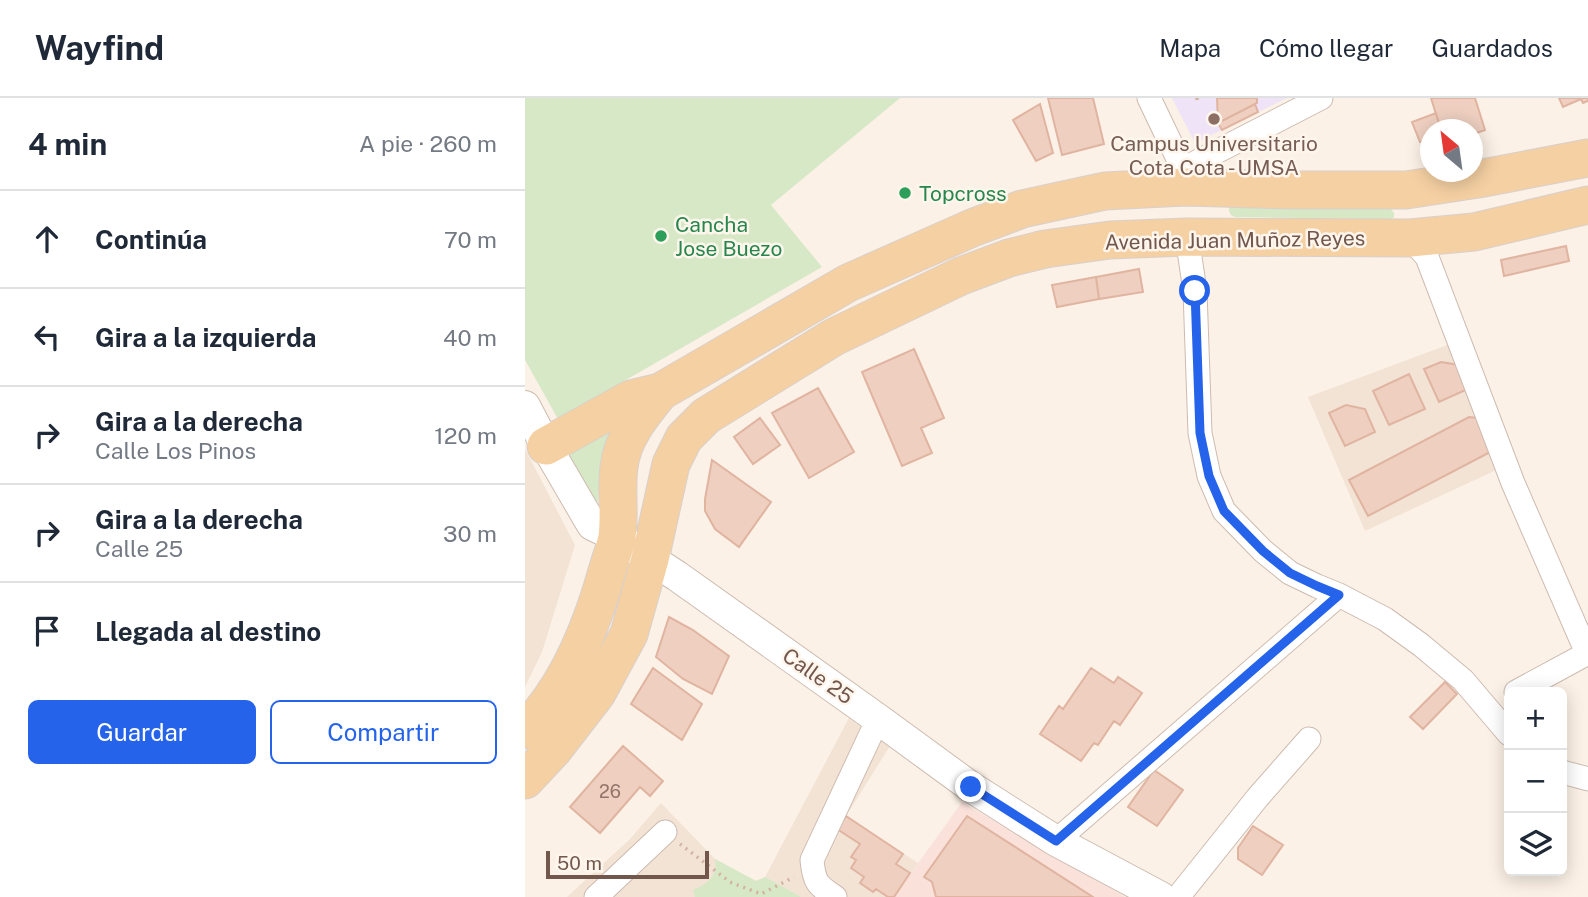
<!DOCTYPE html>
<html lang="es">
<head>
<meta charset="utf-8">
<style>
  body { margin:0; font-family:"Public Sans",sans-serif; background:#f6f6f7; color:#1f2937 }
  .controls { position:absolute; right:21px; bottom:21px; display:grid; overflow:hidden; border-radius:10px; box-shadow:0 4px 18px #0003 }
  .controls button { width:63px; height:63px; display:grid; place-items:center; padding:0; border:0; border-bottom:2px solid #e0e1e3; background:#fff; color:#1f2937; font:35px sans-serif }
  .compass { position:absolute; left:895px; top:21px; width:63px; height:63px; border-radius:50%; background:#fff; box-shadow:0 4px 18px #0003; rotate:331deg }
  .scale { position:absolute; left:21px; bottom:18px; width:163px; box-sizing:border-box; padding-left:7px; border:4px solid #72574d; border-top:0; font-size:19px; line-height:24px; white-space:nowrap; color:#72574d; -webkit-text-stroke:5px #fef6ec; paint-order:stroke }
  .stop { position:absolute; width:21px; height:21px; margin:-16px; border:5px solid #2563eb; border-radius:50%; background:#fff }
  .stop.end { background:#2563eb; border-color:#fff; box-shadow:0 2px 7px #0008 }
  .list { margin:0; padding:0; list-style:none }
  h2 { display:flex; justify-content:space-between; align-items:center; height:91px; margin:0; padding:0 28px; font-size:30px }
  h2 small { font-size:23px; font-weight:400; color:#747a83 }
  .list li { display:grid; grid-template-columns:46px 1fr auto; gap:21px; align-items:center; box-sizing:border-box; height:98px; padding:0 28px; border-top:2px solid #e0e1e3 }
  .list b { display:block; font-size:26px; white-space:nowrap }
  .list p { margin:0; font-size:23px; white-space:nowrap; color:#747a83 }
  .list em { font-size:23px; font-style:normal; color:#747a83 }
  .actions { display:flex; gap:14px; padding:21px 28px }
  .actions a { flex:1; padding:16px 0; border:2px solid #2563eb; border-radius:10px; text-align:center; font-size:24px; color:#2563eb }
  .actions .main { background:#2563eb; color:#fff }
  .icon { flex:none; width:38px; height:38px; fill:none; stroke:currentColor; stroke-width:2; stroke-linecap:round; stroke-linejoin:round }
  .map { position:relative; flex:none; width:1063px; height:799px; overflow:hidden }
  header { display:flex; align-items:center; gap:42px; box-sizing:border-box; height:98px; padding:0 35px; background:#fff; border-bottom:2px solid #e0e1e3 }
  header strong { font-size:33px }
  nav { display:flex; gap:38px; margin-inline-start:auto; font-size:24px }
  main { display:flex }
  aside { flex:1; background:#fff }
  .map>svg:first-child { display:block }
  .residential { fill:#f2e3d5 }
  .commercial { fill:#fae2db }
  .education { fill:#eee3f7 }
  .green { fill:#d6e8c5 }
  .building { fill:#eecfc0; stroke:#e0b4a1; stroke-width:2 }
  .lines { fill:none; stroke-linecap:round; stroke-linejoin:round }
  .minor-casing { stroke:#cebbb0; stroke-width:25 }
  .tertiary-casing { stroke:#cebbb0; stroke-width:32 }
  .primary-casing { stroke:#d8d0cd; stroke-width:39 }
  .path { stroke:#d3b2a3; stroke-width:3.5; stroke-dasharray:2 5; stroke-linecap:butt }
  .minor { stroke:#fff; stroke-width:23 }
  .tertiary { stroke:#fff; stroke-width:30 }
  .primary { stroke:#f5d0a3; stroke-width:37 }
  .route { stroke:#2563eb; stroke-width:9 }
  .education-dot { fill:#8d6e63; stroke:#fef6ec; stroke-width:2.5 }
  .leisure-dot { fill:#2e9e5b; stroke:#fef6ec; stroke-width:2.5 }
  .labels { text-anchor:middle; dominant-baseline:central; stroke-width:5; stroke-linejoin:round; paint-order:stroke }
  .number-label { font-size:18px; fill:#91756a }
  .education-label { font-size:21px; fill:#785e54; stroke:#fef6ec }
  .leisure-label { font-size:21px; fill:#27864d; stroke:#fef6ec; text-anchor:start }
  .street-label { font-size:21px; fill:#72574d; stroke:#fef6ec }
</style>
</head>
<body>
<header>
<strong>Wayfind</strong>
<nav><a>Mapa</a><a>Cómo llegar</a><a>Guardados</a></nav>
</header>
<main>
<aside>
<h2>4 min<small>A pie · 260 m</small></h2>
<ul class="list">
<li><svg class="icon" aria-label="ahead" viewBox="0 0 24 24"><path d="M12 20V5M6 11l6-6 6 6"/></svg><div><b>Continúa</b></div><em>70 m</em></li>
<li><svg class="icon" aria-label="left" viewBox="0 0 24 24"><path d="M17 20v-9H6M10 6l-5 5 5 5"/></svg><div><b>Gira a la izquierda</b></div><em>40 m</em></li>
<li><svg class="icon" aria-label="right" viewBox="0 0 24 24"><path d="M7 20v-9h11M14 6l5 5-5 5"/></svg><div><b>Gira a la derecha</b><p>Calle Los Pinos</p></div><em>120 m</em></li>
<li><svg class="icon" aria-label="right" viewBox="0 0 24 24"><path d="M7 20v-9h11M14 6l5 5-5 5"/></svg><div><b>Gira a la derecha</b><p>Calle 25</p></div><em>30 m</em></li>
<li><svg class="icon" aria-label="arrive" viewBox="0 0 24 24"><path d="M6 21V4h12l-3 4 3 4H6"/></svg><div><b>Llegada al destino</b></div></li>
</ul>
<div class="actions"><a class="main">Guardar</a><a>Compartir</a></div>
</aside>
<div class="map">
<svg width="1063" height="799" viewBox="0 0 1063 799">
  <rect width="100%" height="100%" fill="#fbf1e6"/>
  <path class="residential" d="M933,243L980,368L840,433L783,299Z
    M0,351L50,447L17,554L0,589Z
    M324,620L345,636L365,648L321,718L393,765L369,799H42L105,741L136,705L190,761L231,783L240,779Z"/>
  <path class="commercial" d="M437,704L600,799H369Z"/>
  <path class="education" d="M647,0H762L672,44L669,43Z"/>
  <path class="green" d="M0,0H375L246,107L297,169L33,321L0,262Z
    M709,107L865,110L869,115V119L866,121L710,119L706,117L704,113V110Z
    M87,327C76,356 75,373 73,403L70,407L39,350Z
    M190,761L231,783L240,779L276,799H170L168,792C182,786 193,778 190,761Z"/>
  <path class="building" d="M523,0H568L579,46L537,57Z
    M692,0H732V5L693,25Z
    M906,0H950L960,32L948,36V32H916Z
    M1034,0H1063V3L1058,5L1056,1L1038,9Z
    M515,6L528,55L511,63L488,22Z
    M730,6L733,14L697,32L693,25Z
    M911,15L916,32H906V44H895L887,24Z
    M1041,148L1044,163L979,178L976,162Z
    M614,171L618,194L574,201L571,179Z
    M571,179L574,201L532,209L527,187Z
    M389,251L419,320L396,330L407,355L377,368L337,274Z
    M916,264L934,267L945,290L914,304L899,271Z
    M884,276L900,311L864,327L848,293Z
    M293,290L329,354L284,380L247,315Z
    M821,307L840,311L850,334L820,348L804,315Z
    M944,319L952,320L969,352L843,418L824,382Z
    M235,320L255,347L228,366L209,339Z
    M187,362L246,404L214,449L190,431L180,413V401Z
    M144,519L168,532L204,558L187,596L158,581L131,559Z
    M128,570L177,606L157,642L106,606Z
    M566,570L589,585L593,579L617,595L595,627L589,623L573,647L569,645L556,663L515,636L534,608L538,611Z
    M920,584L932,596L898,631L885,619Z
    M98,648L138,683L125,698L115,689L75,735L45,709Z
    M629,672L658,692L632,728L603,709Z
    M321,718L378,756L371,766L385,775L369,799H363L351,791L348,794L335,785L339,779L326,770L331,762L326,759L335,746L312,731Z
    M442,718L568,799H411L407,784L399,779Z
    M728,728L758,747L737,777L713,761V750Z"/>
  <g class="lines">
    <defs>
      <path id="minor" d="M624,0L658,71L660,83
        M658,71L796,0
        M662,139L670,193L675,335L684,378L699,413L738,453L765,475L792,488L814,497L860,521L896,547L938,582L984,636
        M885,140L902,159L988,385L1062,555
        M991,594L1063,555
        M1037,674L1063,681
        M531,743L814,497
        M71,799L140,734
        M310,799C292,787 289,784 287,762L353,621
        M653,799L733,699L784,641"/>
      <path id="tertiary" d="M0,308L21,348L67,427L92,439L152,478L353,621L446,689L531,743L636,799"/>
      <path id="primary" d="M21,348L106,301L135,294
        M0,632C43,590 67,528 83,470C86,460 90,450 92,439C95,416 91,392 94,369C97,340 117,316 135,294L323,185L447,130L497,111L580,93L660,89L767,92H881L953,81L1063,60
        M0,682L28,652L72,595L104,536L125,461L146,366L159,340L181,318L309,239L436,178L484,160L520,151L585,142L662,139L885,140L949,134L1063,107"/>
    </defs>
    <use href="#minor" class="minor-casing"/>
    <use href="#tertiary" class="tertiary-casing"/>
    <use href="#primary" class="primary-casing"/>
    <path class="path" d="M672,0V2
      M155,746L205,784L236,796L269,779"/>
    <use href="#minor" class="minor"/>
    <use href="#tertiary" class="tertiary"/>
    <use href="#primary" class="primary"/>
  </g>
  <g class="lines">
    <path class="route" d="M446,689L531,743L814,497L792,488L765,475L738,453L699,413L684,378L675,335L670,193"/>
  </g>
  <circle class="education-dot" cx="689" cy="21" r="7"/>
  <g class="leisure-dot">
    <circle cx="380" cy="95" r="7"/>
    <circle cx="136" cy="138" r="7"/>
  </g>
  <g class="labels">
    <g class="number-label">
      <text x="85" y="693">26</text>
    </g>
    <g class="education-label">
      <text x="689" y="45">Campus Universitario<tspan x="689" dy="24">Cota Cota - UMSA</tspan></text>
    </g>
    <g class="leisure-label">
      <text x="394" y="95">Topcross</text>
      <text x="150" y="126">Cancha<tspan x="150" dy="24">Jose Buezo</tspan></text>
    </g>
    <g class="street-label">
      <text transform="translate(710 142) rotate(-1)">Avenida Juan Muñoz Reyes</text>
      <text transform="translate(293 578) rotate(35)">Calle 25</text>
    </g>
  </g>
</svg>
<div class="controls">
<button>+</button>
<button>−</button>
<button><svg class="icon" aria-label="layers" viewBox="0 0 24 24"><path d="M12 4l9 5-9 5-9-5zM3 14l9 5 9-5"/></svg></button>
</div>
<svg class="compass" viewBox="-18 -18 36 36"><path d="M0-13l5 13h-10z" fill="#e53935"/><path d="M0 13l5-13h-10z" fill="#747a83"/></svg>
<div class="scale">50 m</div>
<div class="stop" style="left:670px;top:193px"></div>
<div class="stop end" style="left:446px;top:689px"></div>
</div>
</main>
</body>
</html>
